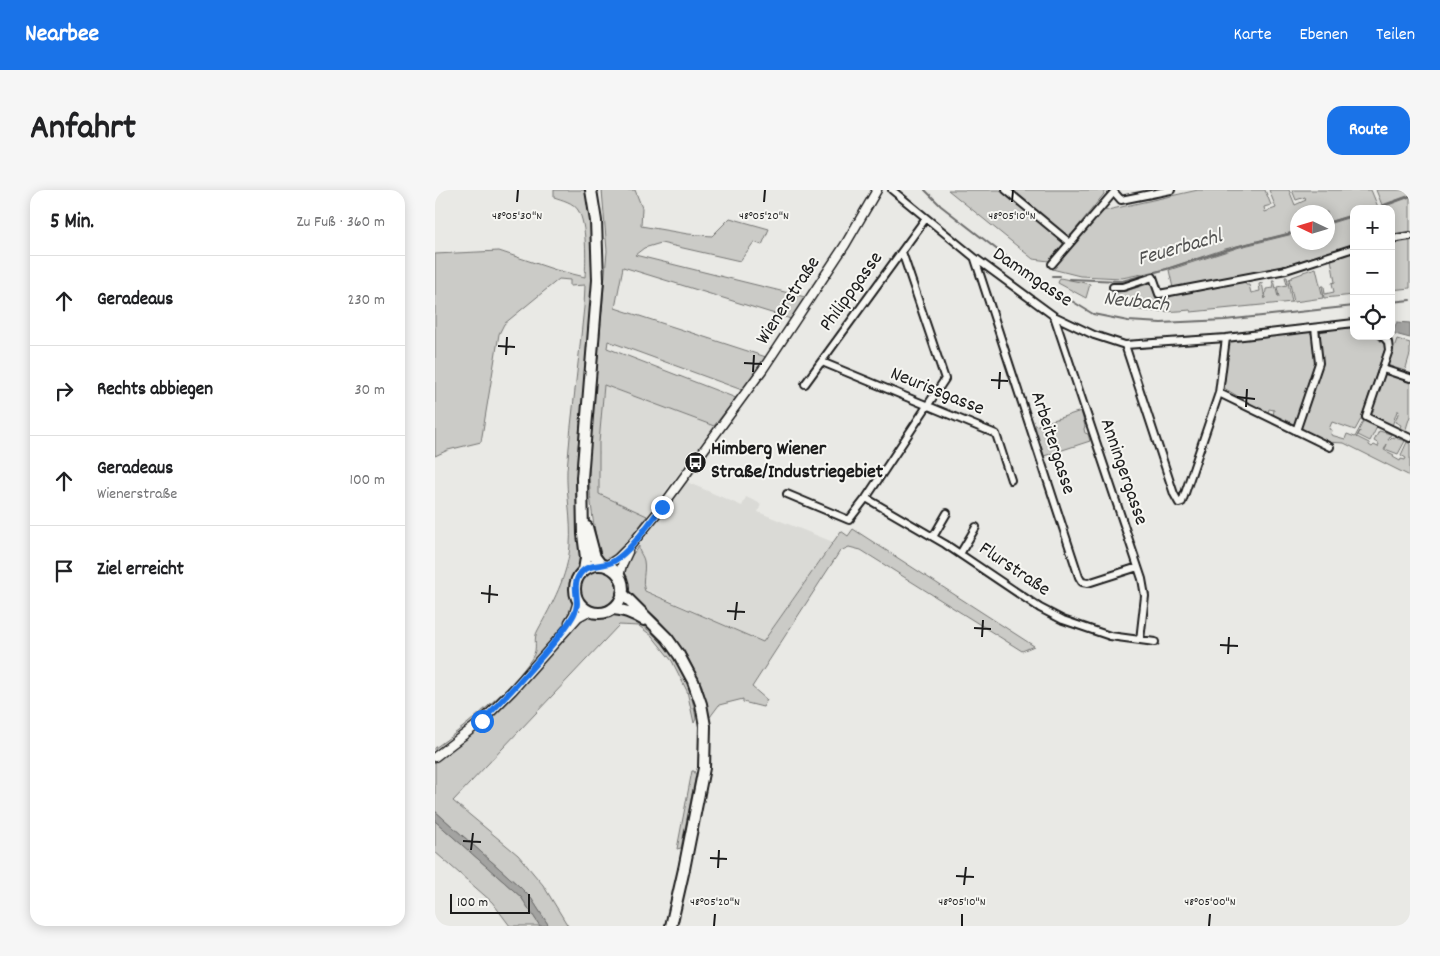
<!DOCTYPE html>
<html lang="de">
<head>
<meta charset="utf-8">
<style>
  body { margin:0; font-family:Dekko,sans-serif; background:#f6f6f6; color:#202124 }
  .controls { position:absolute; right:15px; top:15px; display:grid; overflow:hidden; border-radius:10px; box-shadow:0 2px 12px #0003 }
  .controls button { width:45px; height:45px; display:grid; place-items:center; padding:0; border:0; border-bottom:1px solid #e0e0e0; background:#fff; color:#202124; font:25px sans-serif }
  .compass { position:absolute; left:855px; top:15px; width:45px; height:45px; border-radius:50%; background:#fff; box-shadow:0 2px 12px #0003; rotate:274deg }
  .scale { position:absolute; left:15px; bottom:12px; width:80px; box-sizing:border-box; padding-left:5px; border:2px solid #1c1c1c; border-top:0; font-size:14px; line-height:18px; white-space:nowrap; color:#1c1c1c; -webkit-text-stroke:4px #f6f6f2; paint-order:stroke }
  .stop { position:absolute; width:15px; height:15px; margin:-11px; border:4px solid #1a73e8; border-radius:50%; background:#fff }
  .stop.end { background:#1a73e8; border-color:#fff; box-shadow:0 1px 5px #0008 }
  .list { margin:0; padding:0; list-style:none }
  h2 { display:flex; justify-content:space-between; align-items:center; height:65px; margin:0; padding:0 20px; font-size:21px }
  h2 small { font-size:16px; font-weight:400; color:#757577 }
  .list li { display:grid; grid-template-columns:32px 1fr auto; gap:15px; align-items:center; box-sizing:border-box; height:90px; padding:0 20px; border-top:1px solid #e0e0e0 }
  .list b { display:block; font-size:19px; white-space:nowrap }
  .list p { margin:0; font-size:16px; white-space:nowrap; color:#757577 }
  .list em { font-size:16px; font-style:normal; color:#757577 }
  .icon { flex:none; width:28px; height:28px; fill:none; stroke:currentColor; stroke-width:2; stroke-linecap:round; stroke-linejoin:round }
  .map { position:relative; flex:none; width:975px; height:736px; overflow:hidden; border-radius:15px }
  header { display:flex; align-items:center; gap:30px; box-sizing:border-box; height:70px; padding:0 25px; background:#1a73e8; color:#fff }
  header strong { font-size:24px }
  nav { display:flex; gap:28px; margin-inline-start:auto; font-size:18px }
  .intro { display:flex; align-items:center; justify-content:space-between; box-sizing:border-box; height:120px; padding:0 30px }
  h1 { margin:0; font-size:35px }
  .button { padding:12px 22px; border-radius:15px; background:#1a73e8; color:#fff; font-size:18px; font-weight:700 }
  main { display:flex; gap:30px; padding:0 30px }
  aside { flex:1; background:#fff; border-radius:15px; box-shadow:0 2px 12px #0003 }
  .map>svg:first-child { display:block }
  .built { fill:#dadad6 }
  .green { fill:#cbcbc7; stroke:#747472 }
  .water { fill:#a3a3a1; stroke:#6d6d6c }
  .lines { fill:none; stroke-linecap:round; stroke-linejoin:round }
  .stream { stroke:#6d6d6c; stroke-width:2 }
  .minor-casing { stroke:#1c1c1c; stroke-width:10 }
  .tertiary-casing { stroke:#1c1c1c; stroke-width:11 }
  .primary-casing { stroke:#1c1c1c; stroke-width:14 }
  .minor { stroke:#f6f6f2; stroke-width:6 }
  .tertiary { stroke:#f6f6f2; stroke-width:8 }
  .primary { stroke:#f6f6f2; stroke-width:10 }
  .route { stroke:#1a73e8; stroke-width:6 }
  .ticks { fill:none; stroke:#1c1c1c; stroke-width:2 }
  .labels { text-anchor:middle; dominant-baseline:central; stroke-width:4; stroke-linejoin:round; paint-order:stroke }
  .street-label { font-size:20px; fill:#1c1c1c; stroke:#f6f6f2 }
  .poi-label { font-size:20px; font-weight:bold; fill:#1c1c1c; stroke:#f6f6f2; text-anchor:start }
  .water-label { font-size:21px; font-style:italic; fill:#525251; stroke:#f6f6f2 }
  .ticks-label { font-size:12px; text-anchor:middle; fill:#1c1c1c; stroke:#f6f6f2; stroke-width:4; stroke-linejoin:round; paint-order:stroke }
</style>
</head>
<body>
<header>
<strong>Nearbee</strong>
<nav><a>Karte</a><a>Ebenen</a><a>Teilen</a></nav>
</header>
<div class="intro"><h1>Anfahrt</h1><a class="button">Route</a></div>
<main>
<aside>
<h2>5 Min.<small>Zu Fuß · 360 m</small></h2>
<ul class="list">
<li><svg class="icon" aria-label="ahead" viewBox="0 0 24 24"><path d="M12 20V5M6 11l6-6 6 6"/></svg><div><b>Geradeaus</b></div><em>230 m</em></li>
<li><svg class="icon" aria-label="right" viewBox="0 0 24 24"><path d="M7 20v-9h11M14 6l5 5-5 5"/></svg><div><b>Rechts abbiegen</b></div><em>30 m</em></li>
<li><svg class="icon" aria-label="ahead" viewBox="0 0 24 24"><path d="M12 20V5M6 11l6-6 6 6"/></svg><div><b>Geradeaus</b><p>Wienerstraße</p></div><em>100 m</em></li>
<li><svg class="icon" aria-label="arrive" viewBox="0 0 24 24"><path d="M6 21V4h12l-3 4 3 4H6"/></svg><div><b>Ziel erreicht</b></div></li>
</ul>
</aside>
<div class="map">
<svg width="975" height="736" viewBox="0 0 975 736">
  <rect width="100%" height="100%" fill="#e9e9e5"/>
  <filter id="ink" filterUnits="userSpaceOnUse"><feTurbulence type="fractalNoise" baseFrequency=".02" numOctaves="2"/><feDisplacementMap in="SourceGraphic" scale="10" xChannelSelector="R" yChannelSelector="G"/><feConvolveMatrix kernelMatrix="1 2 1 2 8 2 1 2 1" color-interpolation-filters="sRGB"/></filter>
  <g filter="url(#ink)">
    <path class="built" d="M169,195L279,236L212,326L164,304V253Z
      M252,292L307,316L311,307L326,314L323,322L398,352L328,452L209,399L208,389L209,370L203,360L204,356Z"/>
    <path class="green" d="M119,0H151C171,99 143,199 141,298C140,321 147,344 148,366C148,377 136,385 135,397C135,407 140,414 138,423L78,496L43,530L0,563V558C30,537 77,499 97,468C104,457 97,450 103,440C117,414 133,386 135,355C137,330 131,305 132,280C136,226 144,171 149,117L150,95L135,96V90L124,89L69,134L64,144L46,252L13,260L0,266V64L64,61L121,80L150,87C151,70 152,34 143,20C138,12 127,10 119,7Z
      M167,0H200L207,18L206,36L253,44L277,46L295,28L334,39L327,55L319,52L305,71L226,53L209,58L200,65L370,107L356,129L188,77L180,118L331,167L307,200L173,151L172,158L301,208L279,236L169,195L164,253V304L212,326C205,335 185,366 176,369C172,370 171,369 168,368L165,363C157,333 154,303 154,272L172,61Z
      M513,0H565L627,51L628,55L614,71L598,69Z
      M576,0H669V4L636,45H631Z
      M763,0H830L836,15L829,17L830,22L841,18L834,0H854L860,15L871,10L870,7L861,10L857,0H936L943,17L936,19H919V24L893,32L892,22H862V41L790,59L727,80L687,88L645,86L617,79L668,21Z
      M941,0H975V5L947,15Z
      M975,7V42L956,46V19H948V17Z
      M919,26V55L854,75L738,98L734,80L805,57L862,43V52H892L893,34Z
      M975,49V98L956,100V53Z
      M919,62V105L889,108L887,96H889L890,104L899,102L897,93L900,92L896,69Z
      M881,78L888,108L859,112L854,89L857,88V87L868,83V82Z
      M850,87H852L857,112L756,122L755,120C729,123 702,122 676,114L677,103L691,101L716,93L725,110L734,109L737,105L809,90L811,95H814L816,103L825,101L824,94L827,93L830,109L831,99L839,98L837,90H839L843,107H844L842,97L852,95Z
      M625,88L655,94L651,108L623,93Z
      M919,137V146H940L949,154L950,158L926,229L920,240L897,232L894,239L897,240L896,245L910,249L912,244L920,247L929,230L942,237L935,251L923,245L925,241L921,248L922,247L934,253V255L937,257L939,255L943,257L944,254L939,251L944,241L956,244L953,250H954L957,247L970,251L963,264L950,259L952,254L949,260L959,265L958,267L965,271L966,269L970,270L971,268L966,265L972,252L975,254V286L909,253L890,252L867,240L865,237L887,174L885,141Z
      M874,142L877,144L880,172L859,235H856L838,226L839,220L834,219L833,223L825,219V216L822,218L789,198L794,152L796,150Z
      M962,149L975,153V164L970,181L955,176L953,174Z
      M952,184L975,191V226L970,242L964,240L966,235L960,232L964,221H962L957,236L938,226L936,222L949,185Z
      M646,221L650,236L649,239L650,243L653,244L655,251L609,266L600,236Z
      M418,339L599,456L587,461L426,360L414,357L405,361L317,497L332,510L328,517L308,512V509L284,515L275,527L267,496L252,466L240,448L222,428L195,405L189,381L190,374L204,356C203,362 208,365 209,371C211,382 206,391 210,401L328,452L406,341L413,346Z
      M144 398a19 19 0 1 1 38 0a19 19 0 1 1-38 0Z
      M180,424C185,424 191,424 195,427C200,429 204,433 208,436C239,459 256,492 261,529L259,533L252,501L237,471L217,446L204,436L184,435L18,611L83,665L108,695L133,736H114L96,708L84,696L0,621V571L38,544L68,515L146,428L154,426L168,428Z
      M257,581H259L261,585L246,658L242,659Z
      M0,631L86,707L105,736H75L57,712L0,662Z"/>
    <path class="water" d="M962,132L975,133V148L960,144L958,140Z
      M0,621L84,696L96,708L114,736H105L86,707L0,631Z"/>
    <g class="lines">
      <path class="stream" d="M490,0L506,16L596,86L658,124L693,131L726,133L790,130L919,116
        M939,19L975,6
        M892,33L919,25
        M617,86H625
        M634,89L687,91L732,79L804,56L862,42
        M956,112L975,110"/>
      <defs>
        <path id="minor" d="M457,0L540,68L619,126L659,145L690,155L791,148L919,133
          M571,0L635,53
          M956,49L975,46
          M540,69L644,387L647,392L653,393L703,377
          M617,74L679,2L686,10L736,0
          M678,97H688L718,87L724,104L851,80L919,58
          M619,126L707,389L710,406L705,450
          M948,146L953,152L954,160L931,227L975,248
          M690,155L739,304L744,313L747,312L784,203L791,148
          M387,172L561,244L576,290
          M948,179L975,188
          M370,194L491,28
          M784,203L895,257
          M861,241L884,173L880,138
          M352,304L414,330L431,308L510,189L467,62
          M431,308L510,354L605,418L628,430L675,446L720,452
          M498,347L512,323
          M525,364L541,337"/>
        <path id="tertiary" d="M171,376L183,368L196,355L227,317L328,179L410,55L442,0
          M184,386L187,375L193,362
          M134,432L139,424L143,411
          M0,567L47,531L77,501L143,427L154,421"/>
        <path id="primary" d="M152,337L160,367L166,375
          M140 399a24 24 0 1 1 48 0a24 24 0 1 1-48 0Z
          M149,380L151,368L148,344L147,288L163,90L161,31L156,0
          M187,403L232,448L244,465L258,491L266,514L270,536L269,578L249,679L236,736
          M177,419C189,419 199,424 209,430"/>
      </defs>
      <use href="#minor" class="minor-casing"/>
      <use href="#tertiary" class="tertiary-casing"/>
      <use href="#primary" class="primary-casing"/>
      <use href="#minor" class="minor"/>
      <use href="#tertiary" class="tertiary"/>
      <use href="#primary" class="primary"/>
    </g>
  </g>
  <g class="lines" filter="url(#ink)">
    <path class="route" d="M47,531C69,509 89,487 109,464C120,451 131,439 139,424C147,411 135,397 145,384C154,372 168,378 179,371C198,359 212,335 227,317"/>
  </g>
  <path class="ticks" d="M82,12L83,0M329,12L330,0M577,12L578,0M63,156L80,157M71,165L72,147M309,173L327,174M318,182L319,165M556,190L573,191M564,199L565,182M802,207L820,209M811,217L812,199M46,403L63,405M54,413L55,395M292,421L310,422M300,430L302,412M539,438L556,439M547,447L548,430M785,455L803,456M793,464L794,447M28,651L46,652M36,660L38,643M275,668L292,669M283,678L284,660M521,686L539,687M529,695L531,677M279,736L280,724M527,736V724M774,736L775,724"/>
  <defs>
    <symbol id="bus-disc" viewBox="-11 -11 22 22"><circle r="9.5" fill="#1c1c1c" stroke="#f6f6f2"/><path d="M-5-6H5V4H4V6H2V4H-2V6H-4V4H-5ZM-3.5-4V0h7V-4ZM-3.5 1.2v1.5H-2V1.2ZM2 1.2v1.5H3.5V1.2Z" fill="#fff"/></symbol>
  </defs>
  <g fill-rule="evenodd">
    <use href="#bus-disc" x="248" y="260" width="25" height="25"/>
  </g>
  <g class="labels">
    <g class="street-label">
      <text transform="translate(597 88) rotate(34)">Dammgasse</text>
      <text transform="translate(417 102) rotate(-54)">Philippgasse</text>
      <text transform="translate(354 111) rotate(-57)">Wienerstraße</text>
      <text transform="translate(502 202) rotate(22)">Neurissgasse</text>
      <text transform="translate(617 253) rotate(72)">Arbeitergasse</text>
      <text transform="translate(688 282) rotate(71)">Anningergasse</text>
      <text transform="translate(579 380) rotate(34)">Flurstraße</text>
    </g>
    <g class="poi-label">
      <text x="276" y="260">Himberg Wiener<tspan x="276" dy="23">Straße/Industriegebiet</tspan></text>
    </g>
    <g class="water-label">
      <text transform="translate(745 59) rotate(-16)">Feuerbachl</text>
      <text transform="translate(701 113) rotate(6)">Neubach</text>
    </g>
  </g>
  <g class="ticks-label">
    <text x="82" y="29">48°05'30"N</text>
    <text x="329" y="29">48°05'20"N</text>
    <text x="577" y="29">48°05'10"N</text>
    <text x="280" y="715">48°05'20"N</text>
    <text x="527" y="715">48°05'10"N</text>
    <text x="775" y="715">48°05'00"N</text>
  </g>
</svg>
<div class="controls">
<button>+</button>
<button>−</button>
<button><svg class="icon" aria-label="locate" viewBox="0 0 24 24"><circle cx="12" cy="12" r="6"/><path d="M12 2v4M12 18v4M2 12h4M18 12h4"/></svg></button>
</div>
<svg class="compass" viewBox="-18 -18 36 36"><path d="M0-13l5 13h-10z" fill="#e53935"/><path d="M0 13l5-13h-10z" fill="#757577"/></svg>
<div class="scale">100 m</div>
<div class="stop" style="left:47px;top:531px"></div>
<div class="stop end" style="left:227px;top:317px"></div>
</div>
</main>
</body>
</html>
